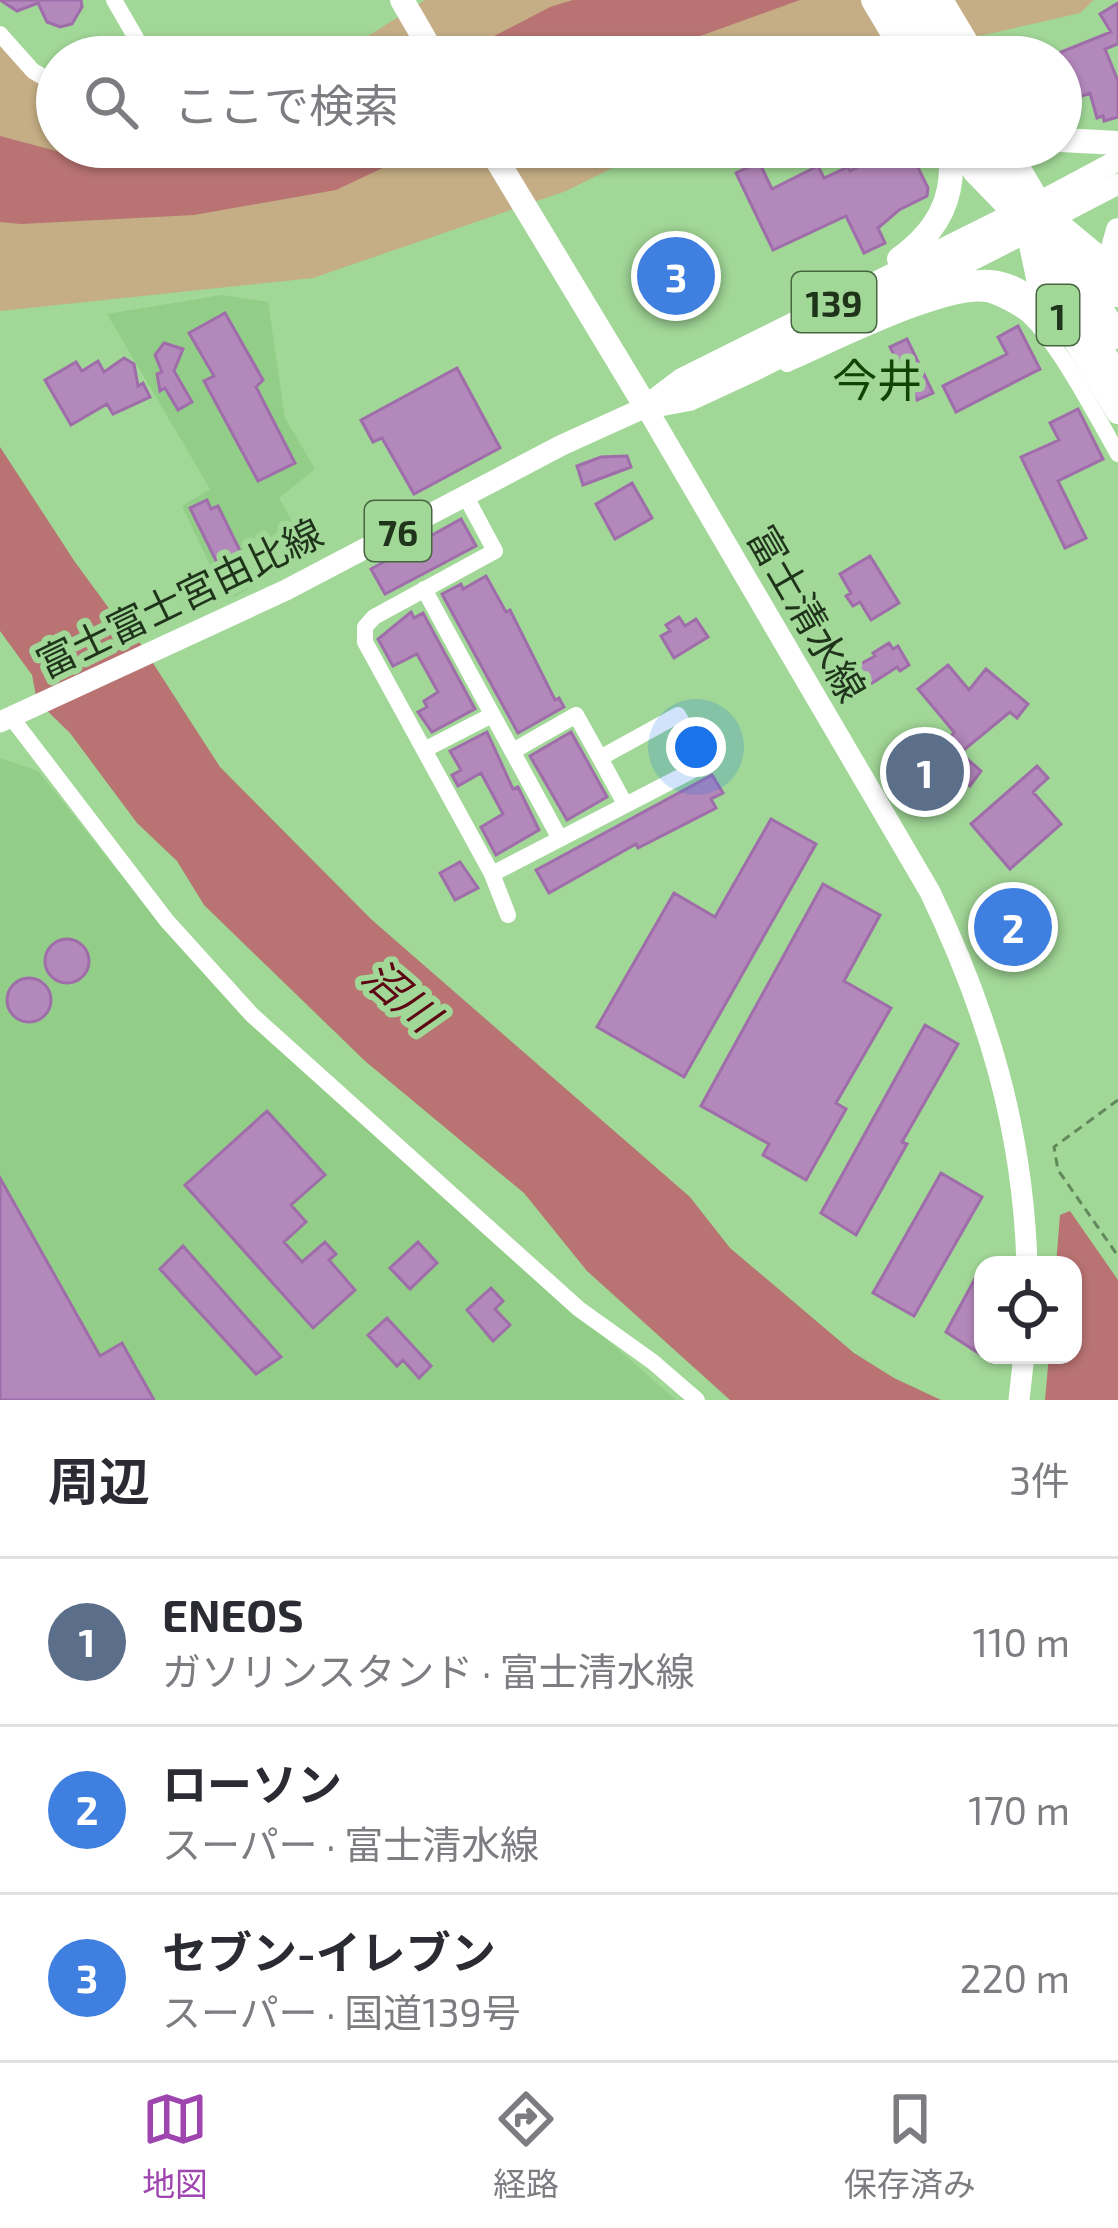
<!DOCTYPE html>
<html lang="ja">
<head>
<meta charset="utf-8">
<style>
  body { margin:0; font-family:"Exo 2","Noto Sans JP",sans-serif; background:#f7f7f7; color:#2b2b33 }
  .controls { position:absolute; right:36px; bottom:36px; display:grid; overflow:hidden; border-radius:24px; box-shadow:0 3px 9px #0004 }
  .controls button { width:108px; height:108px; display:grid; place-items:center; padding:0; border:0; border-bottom:3px solid #e1e1e2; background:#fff; color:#2b2b33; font:60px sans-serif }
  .you { position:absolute; left:696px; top:747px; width:42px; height:42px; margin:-30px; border:9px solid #fff; border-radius:50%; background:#1a73e8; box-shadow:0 0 0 18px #1a73e833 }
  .badge { display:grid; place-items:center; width:78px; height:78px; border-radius:50%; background:#9f45b0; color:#fff; font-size:39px; font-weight:700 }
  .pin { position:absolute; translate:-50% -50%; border:6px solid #fff; box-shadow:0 3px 12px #0006 }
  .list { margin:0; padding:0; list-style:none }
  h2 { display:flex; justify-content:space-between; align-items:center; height:156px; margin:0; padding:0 48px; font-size:51px }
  h2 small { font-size:39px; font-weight:400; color:#7c7c81 }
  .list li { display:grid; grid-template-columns:78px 1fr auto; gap:36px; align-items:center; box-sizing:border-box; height:168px; padding:0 48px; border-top:3px solid #e1e1e2 }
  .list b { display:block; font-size:45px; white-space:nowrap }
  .list p { margin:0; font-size:39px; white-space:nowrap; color:#7c7c81 }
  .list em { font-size:39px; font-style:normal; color:#7c7c81 }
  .icon { flex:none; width:66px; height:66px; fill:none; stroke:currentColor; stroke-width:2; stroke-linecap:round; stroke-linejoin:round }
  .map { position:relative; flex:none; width:1118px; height:1400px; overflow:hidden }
  .search { position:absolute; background:#fff; box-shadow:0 3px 9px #0004; left:36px; right:36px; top:36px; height:132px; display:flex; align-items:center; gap:30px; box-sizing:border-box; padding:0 42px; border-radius:66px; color:#7c7c81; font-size:45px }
  .sheet { height:660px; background:#fff }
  nav { display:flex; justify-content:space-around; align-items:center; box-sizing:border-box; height:168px; border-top:3px solid #e1e1e2; background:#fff; font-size:33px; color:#7c7c81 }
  nav a { display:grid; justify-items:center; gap:6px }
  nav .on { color:#9f45b0 }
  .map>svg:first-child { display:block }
  .built { fill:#93ce89 }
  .green { fill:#c5ae85 }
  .water { fill:#b87372 }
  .building { fill:#b388bb; stroke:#9f6da9; stroke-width:3 }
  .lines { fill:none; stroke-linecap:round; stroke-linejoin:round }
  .path { stroke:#62885b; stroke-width:3; stroke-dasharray:9 6; stroke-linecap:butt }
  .minor { stroke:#fff; stroke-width:16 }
  .major { stroke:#fff; stroke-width:21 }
  .highway { stroke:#fff; stroke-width:24 }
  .labels { text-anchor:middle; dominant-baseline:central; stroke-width:12; stroke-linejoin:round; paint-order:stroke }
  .shield { fill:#a1d797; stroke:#466540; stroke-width:3 }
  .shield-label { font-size:36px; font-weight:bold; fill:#1f341b }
  .street-label { font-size:39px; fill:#1f341b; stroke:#a1d797 }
  .water-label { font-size:42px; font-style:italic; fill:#5d0513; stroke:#a1d797 }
  .quarter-label { font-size:45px; fill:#104406; stroke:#a1d797 }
</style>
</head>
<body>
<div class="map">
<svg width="1118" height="1400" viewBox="0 0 1118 1400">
  <rect width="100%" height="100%" fill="#a1d797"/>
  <path class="built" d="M222,295L268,302L285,418L315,469L279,498L310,554L227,601L182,506L210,489L107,314Z
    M0,758L38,771L153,915L593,1327L676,1400H0Z"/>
  <path class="green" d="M425,0H1094L1080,13L989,34L835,57H335Z
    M0,42L52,94L57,95V147H655L566,191L313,278L0,311Z"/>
  <path class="water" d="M573,0H800L642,57H454L550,7Z
    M0,136L75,156L203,147H427L336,190L194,215L21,224L0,222Z
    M0,447L75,562L116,618L140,643L220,767L372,920L690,1197L730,1248L854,1353L894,1378L941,1400H730L587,1271L524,1193L365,1061L204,905L177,861L137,823L70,733L37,701L32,675L0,631Z
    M1070,1211L1118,1280V1400H1045L1049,1355H1073V1265H1056L1060,1215Z"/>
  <path class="building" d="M0,0H81L82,7L72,24L60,27L47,22L38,3L17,11Z
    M1118,3V44L1105,49L1118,81V117L1104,121L1103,116L1097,118L1090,93L1074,99L1061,66V52L1111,32L1100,14Z
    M869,147H908L928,188L927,196L899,210L878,228L885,243L864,253L846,216L773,250L736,173L759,162L772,189L818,166L824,178L848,167L850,171L875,158Z
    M676,252L695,289L676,299L656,262Z
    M225,313L263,380L256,387L295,463L258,481L204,381L214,376L189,333Z
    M1018,326L1040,369L956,412L943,386L1007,354L998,337Z
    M907,339L933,393L917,400L890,347Z
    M164,343L183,349L174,371L192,402L178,410L165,388L160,391L157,374L162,372L155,355Z
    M124,358L134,364L138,386L143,383L150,397L113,414L107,404L71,425L45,380L76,362L82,371L98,361L104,372Z
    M457,368L500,448L414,494L382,438L373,442L361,420Z
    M1078,409L1103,459L1058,481L1086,538L1065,548L1021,457L1059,440L1050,423Z
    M627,456L631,467L583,485L577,466L601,457Z
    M632,483L652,518L615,539L596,504Z
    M207,500L211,509L218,506L253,577L230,589L190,508Z
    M461,519L476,546L385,594L371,569Z
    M870,556L899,603L871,620L860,602L853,606L846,596L851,593L840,574Z
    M486,576L506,612L510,610L555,700L559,698L564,707L518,733L442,594L461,584L463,589Z
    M411,612L414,618L423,613L475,709L432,732L418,712L427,707L424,701L438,692L417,654L393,666L378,639Z
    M679,617L685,626L696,619L708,637L674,658L661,636L670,631L666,625Z
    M889,643L893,649L898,646L909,665L900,671L897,667L863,689L861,685L849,693L840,680L846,676L844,673L875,656L873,653Z
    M948,665L969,690L986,669L1028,704L1017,718L1010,712L960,753L981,771L970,786L957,777L930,795L915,773L935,760L954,732L918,689Z
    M487,732L513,789L518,787L539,830L496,855L481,827L503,814L481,773L458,786L452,775L461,770L450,751Z
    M571,732L607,797L567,820L530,756Z
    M1037,766L1048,778L1033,792L1061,824L1010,869L971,824Z
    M712,775L723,793L711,799L716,808L638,848L636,844L549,893L536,870Z
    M771,819L816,844L684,1077L597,1027L674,893L715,917Z
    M460,862L478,888L455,900L440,873Z
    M823,884L880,915L844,981L891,1008L836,1103L846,1109L806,1180L763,1155L769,1144L701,1106Z
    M1009,907L1032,920L1016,947L993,934Z
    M45 961a22 22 0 1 1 44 0a22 22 0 1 1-44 0Z
    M7 1000a22 22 0 1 1 44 0a22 22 0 1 1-44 0Z
    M925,1025L958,1044L902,1142L907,1144L856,1235L821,1213Z
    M267,1111L325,1175L291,1205L306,1222L284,1242L302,1262L325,1242L336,1254L329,1260L355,1290L313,1328L185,1185Z
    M941,1173L982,1197L914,1316L873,1293Z
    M0,1178L100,1356L122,1343L154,1400H0Z
    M418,1242L437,1263L410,1289L390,1268Z
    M183,1246L281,1357L256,1374L160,1269Z
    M983,1264V1356L946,1332Z
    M491,1288L503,1301L495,1309L510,1325L493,1341L467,1310Z
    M387,1318L431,1366L419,1378L403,1360L397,1366L368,1335Z"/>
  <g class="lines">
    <path class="path" d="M1118,1100L1054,1147L1058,1170L1118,1256"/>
    <path class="minor" d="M114,0L147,57
      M0,34L33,71L57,85
      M787,364C830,346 944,287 987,294C999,297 1018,307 1028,315C1058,342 1097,417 1118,454
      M465,495L495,551L374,617L365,627V642L492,874L508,915
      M424,589L559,837
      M11,717L167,921L252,1015L579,1309L653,1362L697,1400
      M424,750L492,715
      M513,751L576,715L600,758
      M492,874L705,764L678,715L600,758L625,804"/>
    <path class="major" d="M1028,208L1118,160
      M1039,225L1118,184
      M0,722L286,590L562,445L646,407L930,892C988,1013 1023,1129 1027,1265
      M1019,1400L1024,1355"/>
    <path class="highway" d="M402,0L435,57
      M873,0L907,57
      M895,0L929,57
      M919,0L953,57
      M941,0L975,57
      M1061,140L1118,143
      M489,147L646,407
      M960,147L975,172L1006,204
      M982,147L1118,377
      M1006,147L1118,337
      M1057,223L1093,253L1118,295
      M1030,240L1038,278L1118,412
      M899,259C939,230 956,197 950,147
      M1114,281L1113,248L1118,230
      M925,294C982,277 1006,272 1050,316
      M653,402L682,380L1028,208
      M646,407L689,399L754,369L1038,225"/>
  </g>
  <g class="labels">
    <g class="shield">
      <rect x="792" y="272" width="84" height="60" rx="9"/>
      <rect x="1037" y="285" width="42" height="60" rx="9"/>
      <rect x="365" y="501" width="66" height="60" rx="9"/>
    </g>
    <g class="shield-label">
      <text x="834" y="302">139</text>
      <text x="1058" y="315">1</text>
      <text x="398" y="531">76</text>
    </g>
    <g class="street-label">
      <text transform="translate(179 597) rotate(-26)">富士富士宮由比線</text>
      <text transform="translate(808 613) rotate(60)">富士清水線</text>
    </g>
    <g class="water-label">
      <text transform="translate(402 994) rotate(41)">沼川</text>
    </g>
    <g class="quarter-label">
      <text x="877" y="379">今井</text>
    </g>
  </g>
</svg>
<div class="controls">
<button><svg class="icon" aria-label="locate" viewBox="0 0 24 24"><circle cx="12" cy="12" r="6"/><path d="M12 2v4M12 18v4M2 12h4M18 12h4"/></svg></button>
</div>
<div class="you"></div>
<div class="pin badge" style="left:925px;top:772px;background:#5c6f8a">1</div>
<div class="pin badge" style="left:1013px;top:927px;background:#3f7fe0">2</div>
<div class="pin badge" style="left:676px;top:276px;background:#3f7fe0">3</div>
<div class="search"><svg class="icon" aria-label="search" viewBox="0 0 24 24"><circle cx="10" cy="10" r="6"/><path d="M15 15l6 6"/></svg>ここで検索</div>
</div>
<section class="sheet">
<h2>周辺<small>3件</small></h2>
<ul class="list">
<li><span class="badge" style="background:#5c6f8a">1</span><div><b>ENEOS</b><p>ガソリンスタンド · 富士清水線</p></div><em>110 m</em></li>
<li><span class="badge" style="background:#3f7fe0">2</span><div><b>ローソン</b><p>スーパー · 富士清水線</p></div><em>170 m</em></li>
<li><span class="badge" style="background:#3f7fe0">3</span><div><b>セブン-イレブン</b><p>スーパー · 国道139号</p></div><em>220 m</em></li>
</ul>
</section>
<nav>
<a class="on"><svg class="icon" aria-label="map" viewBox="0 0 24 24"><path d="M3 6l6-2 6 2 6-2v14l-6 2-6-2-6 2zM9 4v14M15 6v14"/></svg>地図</a>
<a><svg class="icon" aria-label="directions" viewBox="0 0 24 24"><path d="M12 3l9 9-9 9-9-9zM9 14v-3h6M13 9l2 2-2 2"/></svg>経路</a>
<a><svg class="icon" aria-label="saved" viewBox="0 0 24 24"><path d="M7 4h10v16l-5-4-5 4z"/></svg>保存済み</a>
</nav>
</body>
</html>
